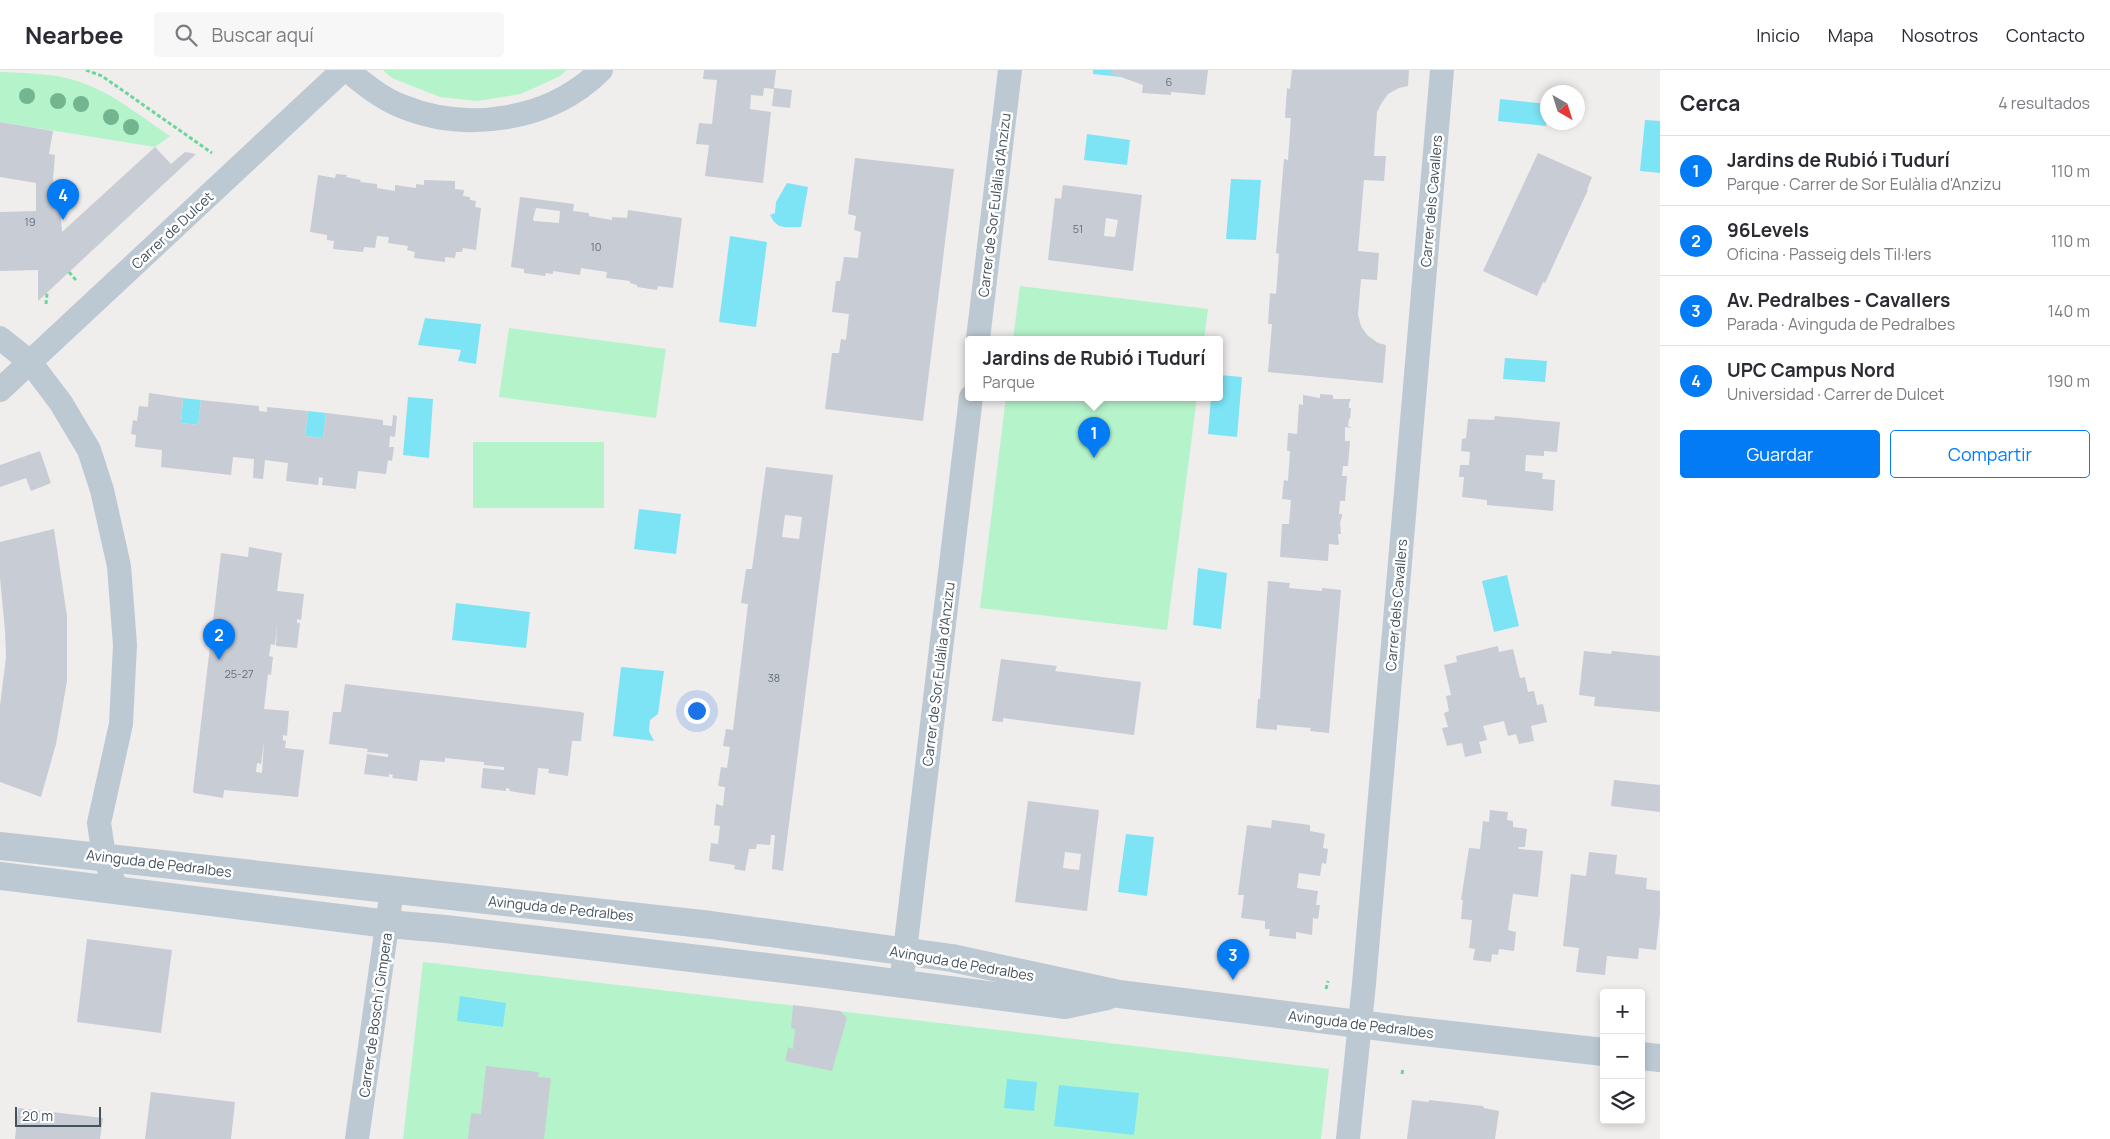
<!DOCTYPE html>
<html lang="es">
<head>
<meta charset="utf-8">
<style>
  body { margin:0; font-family:Manrope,sans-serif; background:#f7f7f7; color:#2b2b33 }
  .controls { position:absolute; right:15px; bottom:15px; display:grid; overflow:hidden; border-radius:5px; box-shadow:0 2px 8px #0003 }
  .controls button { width:45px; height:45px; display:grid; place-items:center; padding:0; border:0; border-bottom:1px solid #e1e1e2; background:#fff; color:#2b2b33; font:25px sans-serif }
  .compass { position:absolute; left:1540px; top:15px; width:45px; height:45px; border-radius:50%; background:#fff; box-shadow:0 2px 8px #0003; rotate:141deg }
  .scale { position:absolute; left:15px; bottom:12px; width:86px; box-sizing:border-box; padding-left:5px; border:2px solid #43525d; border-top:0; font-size:14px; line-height:18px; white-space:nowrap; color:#43525d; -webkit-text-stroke:4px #fff; paint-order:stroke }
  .you { position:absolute; left:696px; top:640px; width:18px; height:18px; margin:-12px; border:4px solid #fff; border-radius:50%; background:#1a73e8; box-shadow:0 0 0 8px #1a73e833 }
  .badge { display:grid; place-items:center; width:32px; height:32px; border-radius:50%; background:#037bf4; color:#fff; font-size:16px; font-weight:700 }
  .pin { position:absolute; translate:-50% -41px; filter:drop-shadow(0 1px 2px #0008) }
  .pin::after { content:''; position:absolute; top:26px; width:18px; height:15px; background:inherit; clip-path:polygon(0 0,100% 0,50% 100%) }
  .popup { position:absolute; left:965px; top:266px; width:258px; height:65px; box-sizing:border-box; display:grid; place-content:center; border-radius:5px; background:#fff; filter:drop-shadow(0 1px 4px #0005); font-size:16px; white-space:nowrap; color:#7c7c81 }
  .popup b { font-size:19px; color:#2b2b33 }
  .popup::after { content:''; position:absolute; left:50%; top:100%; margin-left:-10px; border:10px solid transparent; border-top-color:#fff }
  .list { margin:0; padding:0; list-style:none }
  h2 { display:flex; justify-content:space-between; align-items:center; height:65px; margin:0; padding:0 20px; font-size:21px }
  h2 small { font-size:16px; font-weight:400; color:#7c7c81 }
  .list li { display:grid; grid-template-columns:32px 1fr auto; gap:15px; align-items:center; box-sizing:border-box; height:70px; padding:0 20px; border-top:1px solid #e1e1e2 }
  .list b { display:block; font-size:19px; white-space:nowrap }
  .list p { margin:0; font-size:16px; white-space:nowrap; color:#7c7c81 }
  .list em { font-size:16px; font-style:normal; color:#7c7c81 }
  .actions { display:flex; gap:10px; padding:15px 20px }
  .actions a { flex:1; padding:11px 0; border:1px solid #037bf4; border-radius:5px; text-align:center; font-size:18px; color:#037bf4 }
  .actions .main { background:#037bf4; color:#fff }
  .icon { flex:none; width:28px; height:28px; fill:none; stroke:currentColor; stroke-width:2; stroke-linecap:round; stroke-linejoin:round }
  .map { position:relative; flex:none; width:1660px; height:1069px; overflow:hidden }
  header { display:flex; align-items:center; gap:30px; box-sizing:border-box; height:70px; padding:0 25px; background:#fff; border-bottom:1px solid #e1e1e2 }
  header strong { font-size:24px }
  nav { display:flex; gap:28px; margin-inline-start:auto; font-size:18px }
  .search { width:350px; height:45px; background:#f7f7f7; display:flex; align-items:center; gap:12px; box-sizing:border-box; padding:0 18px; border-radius:5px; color:#7c7c81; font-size:19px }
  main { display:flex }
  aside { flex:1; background:#fff }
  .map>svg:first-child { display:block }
  .green { fill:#b5f4ca }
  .water { fill:#7de4f6 }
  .building { fill:#c8ccd4; fill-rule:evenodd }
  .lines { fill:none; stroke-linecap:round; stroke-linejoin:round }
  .path { stroke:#69d69a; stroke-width:3; stroke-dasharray:4 2.5; stroke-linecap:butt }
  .minor { stroke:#bcc9d2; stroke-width:24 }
  .tertiary { stroke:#bcc9d2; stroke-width:28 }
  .tree { fill:#72b58f }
  .labels { text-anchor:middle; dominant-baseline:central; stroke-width:5; stroke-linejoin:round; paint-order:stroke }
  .number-label { font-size:11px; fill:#64707b }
  .street-label { font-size:14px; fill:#43525d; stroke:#fff }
</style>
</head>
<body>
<header>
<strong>Nearbee</strong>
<div class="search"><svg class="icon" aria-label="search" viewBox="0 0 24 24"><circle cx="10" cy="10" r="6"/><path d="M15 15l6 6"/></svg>Buscar aquí</div>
<nav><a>Inicio</a><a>Mapa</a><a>Nosotros</a><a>Contacto</a></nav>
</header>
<main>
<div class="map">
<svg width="1660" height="1069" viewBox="0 0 1660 1069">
  <rect width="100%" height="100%" fill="#f0eded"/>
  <path class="green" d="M383,0H567L560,6L521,24L477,31L440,27L392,8Z
    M0,2C25,3 53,3 77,11C112,22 140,46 170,66L155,77L0,52Z
    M1020,216L1208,239L1204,269H1013Z
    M509,258L666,279L656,348L499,327Z
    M1006,327H1197L1167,560L980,538Z
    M473,372H604V438H473Z
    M423,892L1329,999L1321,1069H403Z"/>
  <path class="water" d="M1093,0H1112L1111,3L1121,7L1093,4Z
    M1500,29L1547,34L1546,56L1498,51Z
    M1645,50L1660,51V103L1640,101Z
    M1087,64L1130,70L1127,95L1084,90Z
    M1231,109L1261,110L1256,170L1226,169Z
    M787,113L808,117L801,157C785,157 777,160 770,145L775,143L776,132Z
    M730,166L767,172L756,257L719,252Z
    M425,248L481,254L476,294L458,291L461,280L418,275Z
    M1505,288L1547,291L1545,312L1503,309Z
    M1219,305L1242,307L1237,367L1208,364L1211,327H1219Z
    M408,327L433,329L429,388L403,385Z
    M183,328L201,330L198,355L181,353Z
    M308,341L326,343L323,368L305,366Z
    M639,439L681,444L676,484L634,479Z
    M1198,498L1227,503L1221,559L1193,555Z
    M1507,505L1519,556L1494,562L1482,511Z
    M456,533L530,542L526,578L452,570Z
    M621,597L664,601L658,644L650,650L649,661L654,671L613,666Z
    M1126,764L1154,767L1147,826L1118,822Z
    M460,926L506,933L503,957L457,951Z
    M1007,1009L1037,1012L1034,1041L1004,1038Z
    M1059,1015L1139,1023L1134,1065L1054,1056Z"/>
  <path class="building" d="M704,0H776L774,18L792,20L790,38L772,36L774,19L764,18L763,26L751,25L750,39L771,42L763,113L705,106L709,75L696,74L699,53L712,54L717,10L703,9Z
    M1112,0H1208L1205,25L1171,22V25L1142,23L1143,15L1110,3Z
    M1292,0H1409L1408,16L1399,18L1388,24L1381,34L1377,42L1374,86H1386L1384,111L1364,110L1358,181L1379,183L1377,210L1361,209L1358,245L1361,256L1367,265L1378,273L1386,275L1383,313L1268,302L1272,254H1268L1270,223L1276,224L1279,184L1276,183L1284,89L1288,90L1291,48H1285L1287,18L1290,19Z
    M0,52L53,61L49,84L55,85L52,122H59L62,162L155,77L171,94L185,82L196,84L38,231V200L0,201V142L36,141V113L0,107Z
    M1538,83L1592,107L1587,120H1588L1545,213L1543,212L1537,226L1483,201Z
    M855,88L954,99L923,351L825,339L832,283H839L841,269L846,270L849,244L832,242L836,211H840L844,187L858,188L861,162L854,160L856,146L848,144Z
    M336,104L347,105L346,107L361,110L360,112L377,114V118L395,121V115L416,118V114L424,115V110L455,111V119L464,120L463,126L470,127V130L476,131L475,137L481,138L476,180L463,178L462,182H456L455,188L445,187V192L414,188L415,182L407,180L408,176L388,173L389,167L377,166L375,178L364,177L363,182L333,179L334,171L327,170V165L310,162L318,105L335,108Z
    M1063,115L1142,125L1133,201L1048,190L1055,128L1061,129ZM1106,148L1118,150L1115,167L1104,166Z
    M520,127L574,134L573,141L589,143V146L612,150V147L627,148L628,140L682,148L673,218L658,216L657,220L637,217V215L630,213V211L606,208L607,202L581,198L580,205L553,201V204L546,203L545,206L524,203V199L511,197ZM536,138L560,141L559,153L534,151L533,149Z
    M149,323L183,328L181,353L198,355L201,330L259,336V341L267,342V337L308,341L305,366L323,368L326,343L383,350V355L392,356L393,345L397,346L395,367L390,366L389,377H394L392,391L388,390L386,404L358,401L356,419L322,415L323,408L319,407L318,415L286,411L288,393L265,390L263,409L253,408L254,389L233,387L231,405L161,397L162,380L135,377L136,365L131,364L133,350L137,351L139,336L148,337Z
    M1320,324L1333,325V329H1351L1349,333V338H1351L1350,349H1349L1348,356L1352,358L1345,357V371H1350L1348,396H1343L1342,406H1347L1345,431H1340L1339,444H1342V446L1340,453L1341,464H1338L1339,475L1329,474L1328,491L1280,487L1282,454H1289L1291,430L1282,429L1284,410L1288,411L1290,381H1287L1288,363L1297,364L1299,334L1303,335V325L1320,328Z
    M1495,346L1560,352L1557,382L1544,381V386L1526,385L1525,401L1543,403L1542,409L1555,410L1553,441L1487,435V430L1462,427L1464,407H1459L1460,395H1469L1470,382L1461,381L1462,369L1466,368L1468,349L1494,350Z
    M40,381L51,413L31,421L26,408L0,417V395Z
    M766,397L833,405L783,801L772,799L775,765H771L770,775L757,774L756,779H749L745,801L734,799L735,795L709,791L711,773L718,774L720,756L714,755L716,734L723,736L725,717L718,716L721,697L727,698L730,677L723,676L726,659L733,660L748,534L741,533L746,499H752ZM785,445L802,447L799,469L782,467Z
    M54,459L67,546V611L56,674L41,727L0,712V636L6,587L5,561L0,507V472Z
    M249,477L282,483L277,521L304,524L301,550L297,549V553H300L297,578L276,576L277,554L275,575L271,574L269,586L273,587L271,605L268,604L264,639L289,641L287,666L283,665V670L286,671L285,678L304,680L298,727L224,720L223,728L194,723L193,721L221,483L248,487ZM264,671L262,703L256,702L257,693L261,694Z
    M1268,511L1290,513L1289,518L1322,521V518L1341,520L1329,663L1310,661L1311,658L1277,655V660L1256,658L1258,629H1260Z
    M1498,576L1499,582L1513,579L1520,608L1525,607L1528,622L1534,621L1537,635L1543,634L1547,652L1531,656L1534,671L1519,674L1516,664L1508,666L1504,651L1483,656L1487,670L1479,672L1482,683L1465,687L1462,673L1447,676L1442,658L1448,657L1444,643L1449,641L1446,626L1451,625L1444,595L1457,592L1456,586Z
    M1584,581L1611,584L1612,581L1660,586V642L1594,636L1595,627L1579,625Z
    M1001,589L1057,596L1055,601L1141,612L1134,665L1003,648V652L992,651Z
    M345,614L581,642L584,643L581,671H572L568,706L548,703L549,699L538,698L535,725L509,721L510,719L506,718V721L481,718L483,698L504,700V697L484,695V692L445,688V692L420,690L417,711L392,708L393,705L389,704V707L364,704L367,684L388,687V684L367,682L368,679L329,674L333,642H341Z
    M1614,710L1660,715V742L1611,736Z
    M1028,731L1099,740L1087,841L1015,832ZM1065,782L1081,784L1079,800L1063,798Z
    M1490,740L1508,742L1507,750L1513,751V757L1527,759L1525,777H1518L1519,779L1543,781L1538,827L1513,824L1508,860L1516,862L1514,881L1499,879L1498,885L1492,884L1491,892L1473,890L1475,879L1469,878L1472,850L1461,849L1463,830H1461L1469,778L1480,779L1483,751L1489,752Z
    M1272,750L1310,755V761L1325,764L1323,778L1328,779L1326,794L1322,793L1320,806L1299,803L1297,818L1318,821L1316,835H1320L1318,849L1313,848L1312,865L1296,862V869L1269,866L1270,859H1265V851L1241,848L1244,825H1238L1247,755L1271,758Z
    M1589,782L1617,785L1615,804L1647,808L1646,819L1660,821V843L1656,880L1639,878L1638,889L1607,886L1605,905L1576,902L1579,878L1563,876L1571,804L1586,806Z
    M87,869L172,880L161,963L77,952Z
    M793,935L840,941L847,948L832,1001L785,991L788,977L793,979L795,959L791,958Z
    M486,996L539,1002L538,1007L551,1008L544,1069H468L471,1043L481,1044Z
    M151,1022L235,1032L231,1069H145Z
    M1412,1030L1429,1032V1030L1483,1036L1484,1038L1499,1041L1495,1069H1407Z
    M18,1038L103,1048L100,1069H15Z"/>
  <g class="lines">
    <path class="path" d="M86,0L102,6L212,83
      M69,202L76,210
      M46,234L47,223
      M1326,919L1328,911
      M1402,1004L1403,998"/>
    <path class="minor" d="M347,0C364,14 381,28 401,36C467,63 550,51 601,0
      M0,268L30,292L61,333L89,380L102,420L119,496L125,575L121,654L99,753L104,786L117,821
      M978,269L1010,0
      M0,320L343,0
      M901,914L971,327
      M357,1069L392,820
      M1348,1069L1364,914L1442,0"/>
    <path class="tertiary" d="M0,776L711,855L952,888L1119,924L1406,960L1604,982
      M0,806L388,854L445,859L826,904L1065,935L1107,926
      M1641,986L1660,988"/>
  </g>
  <g class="tree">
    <circle cx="27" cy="26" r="8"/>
    <circle cx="58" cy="31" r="8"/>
    <circle cx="81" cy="34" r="8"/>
    <circle cx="111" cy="47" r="8"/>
    <circle cx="131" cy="57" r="8"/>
  </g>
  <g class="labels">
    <g class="number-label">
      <text x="1169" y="11">6</text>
      <text x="30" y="151">19</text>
      <text x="1078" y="158">51</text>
      <text x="596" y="176">10</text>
      <text x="239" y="603">25-27</text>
      <text x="774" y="607">38</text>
    </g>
    <g class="street-label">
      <text transform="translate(1431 131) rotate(-85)">Carrer dels Cavallers</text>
      <text transform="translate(994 135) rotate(-83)">Carrer de Sor Eulàlia d'Anzizu</text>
      <text transform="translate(172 160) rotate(-43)">Carrer de Dulcet</text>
      <text transform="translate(1396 535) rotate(-85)">Carrer dels Cavallers</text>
      <text transform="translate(938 604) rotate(-83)">Carrer de Sor Eulàlia d'Anzizu</text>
      <text transform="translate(159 793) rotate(7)">Avinguda de Pedralbes</text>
      <text transform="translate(561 838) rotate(6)">Avinguda de Pedralbes</text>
      <text transform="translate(962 893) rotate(10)">Avinguda de Pedralbes</text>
      <text transform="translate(375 945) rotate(-82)">Carrer de Bosch i Gimpera</text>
      <text transform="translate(1361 954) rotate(7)">Avinguda de Pedralbes</text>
    </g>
  </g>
</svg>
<div class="controls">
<button>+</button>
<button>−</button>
<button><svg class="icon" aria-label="layers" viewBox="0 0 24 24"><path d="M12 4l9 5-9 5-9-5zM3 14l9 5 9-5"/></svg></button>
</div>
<svg class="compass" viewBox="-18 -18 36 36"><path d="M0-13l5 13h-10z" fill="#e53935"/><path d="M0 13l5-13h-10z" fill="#7c7c81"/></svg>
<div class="scale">20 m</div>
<div class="you"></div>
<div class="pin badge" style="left:1094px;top:388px">1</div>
<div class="popup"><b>Jardins de Rubió i Tudurí</b>Parque</div>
<div class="pin badge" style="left:219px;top:590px">2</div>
<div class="pin badge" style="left:1233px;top:910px">3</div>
<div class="pin badge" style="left:63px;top:150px">4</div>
</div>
<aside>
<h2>Cerca<small>4 resultados</small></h2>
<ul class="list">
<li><span class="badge">1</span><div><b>Jardins de Rubió i Tudurí</b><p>Parque · Carrer de Sor Eulàlia d'Anzizu</p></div><em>110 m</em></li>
<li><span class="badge">2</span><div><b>96Levels</b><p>Oficina · Passeig dels Til·lers</p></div><em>110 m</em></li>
<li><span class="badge">3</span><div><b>Av. Pedralbes - Cavallers</b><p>Parada · Avinguda de Pedralbes</p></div><em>140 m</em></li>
<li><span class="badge">4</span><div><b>UPC Campus Nord</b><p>Universidad · Carrer de Dulcet</p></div><em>190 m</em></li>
</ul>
<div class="actions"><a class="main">Guardar</a><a>Compartir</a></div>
</aside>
</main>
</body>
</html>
